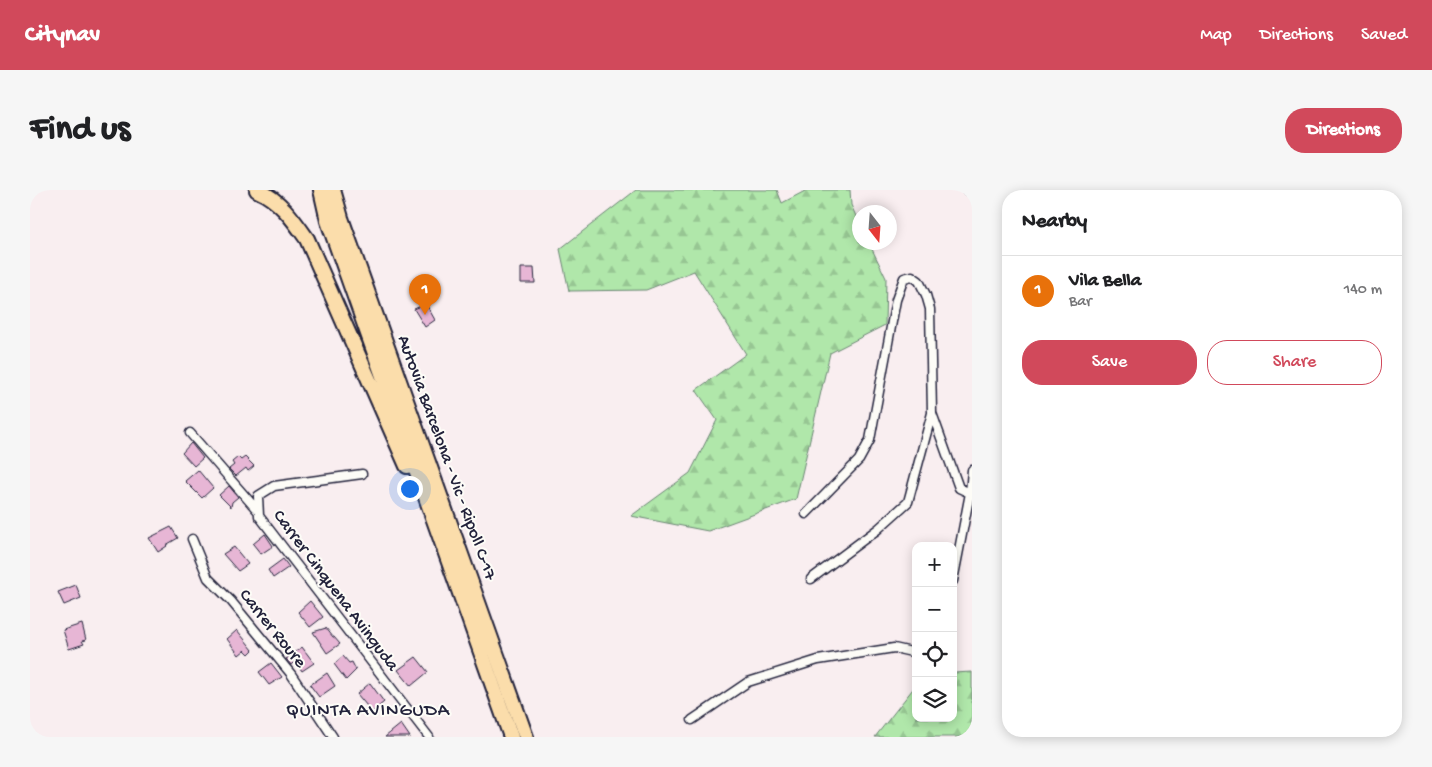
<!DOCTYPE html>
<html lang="en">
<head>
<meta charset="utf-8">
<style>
  body { margin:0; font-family:"Gochi Hand",sans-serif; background:#f6f6f6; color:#202124 }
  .controls { position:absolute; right:15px; bottom:15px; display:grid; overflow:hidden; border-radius:10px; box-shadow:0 2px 12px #0003 }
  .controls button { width:45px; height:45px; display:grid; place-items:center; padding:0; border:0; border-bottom:1px solid #e0e0e0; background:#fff; color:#202124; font:25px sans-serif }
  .compass { position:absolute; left:822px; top:15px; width:45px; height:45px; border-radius:50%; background:#fff; box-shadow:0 2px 12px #0003; rotate:163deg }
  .you { position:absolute; left:379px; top:298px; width:18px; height:18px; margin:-12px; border:4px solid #fff; border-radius:50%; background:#1a73e8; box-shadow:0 0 0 8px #1a73e833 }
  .badge { display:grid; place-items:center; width:32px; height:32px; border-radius:50%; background:#d1495b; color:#fff; font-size:16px; font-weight:700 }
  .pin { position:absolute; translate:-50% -41px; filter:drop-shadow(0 1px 2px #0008) }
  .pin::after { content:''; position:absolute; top:26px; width:18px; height:15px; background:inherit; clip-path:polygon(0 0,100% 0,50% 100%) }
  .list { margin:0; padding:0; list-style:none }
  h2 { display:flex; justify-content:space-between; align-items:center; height:65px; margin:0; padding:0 20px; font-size:21px }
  h2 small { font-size:16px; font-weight:400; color:#757577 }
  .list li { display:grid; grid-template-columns:32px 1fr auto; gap:15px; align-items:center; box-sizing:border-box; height:70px; padding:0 20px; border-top:1px solid #e0e0e0 }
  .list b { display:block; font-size:19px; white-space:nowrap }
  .list p { margin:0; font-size:16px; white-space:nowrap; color:#757577 }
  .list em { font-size:16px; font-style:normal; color:#757577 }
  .actions { display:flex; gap:10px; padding:15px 20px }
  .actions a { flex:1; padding:11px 0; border:1px solid #d1495b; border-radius:20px; text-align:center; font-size:18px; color:#d1495b }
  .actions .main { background:#d1495b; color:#fff }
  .icon { flex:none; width:28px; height:28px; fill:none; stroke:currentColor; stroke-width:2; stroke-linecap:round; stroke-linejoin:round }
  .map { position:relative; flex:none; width:942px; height:547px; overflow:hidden; border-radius:20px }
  header { display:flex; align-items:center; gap:30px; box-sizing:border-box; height:70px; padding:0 25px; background:#d1495b; color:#fff }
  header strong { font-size:24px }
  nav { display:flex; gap:28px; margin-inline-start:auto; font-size:18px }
  .intro { display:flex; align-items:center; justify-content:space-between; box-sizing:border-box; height:120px; padding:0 30px }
  h1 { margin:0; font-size:35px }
  .button { padding:12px 22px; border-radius:20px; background:#d1495b; color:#fff; font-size:18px; font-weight:700 }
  main { display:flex; gap:30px; padding:0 30px }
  aside { flex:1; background:#fff; border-radius:20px; box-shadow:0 2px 12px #0003 }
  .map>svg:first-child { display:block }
  .forest { fill:url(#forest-firs); stroke:#698472 }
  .building { fill:#e7b6d5; stroke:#22223b }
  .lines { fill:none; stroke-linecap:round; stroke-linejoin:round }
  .street-casing { stroke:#22223b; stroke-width:11 }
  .highway-casing { stroke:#22223b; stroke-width:18 }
  .street { stroke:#fdfcf7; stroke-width:8 }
  .highway { stroke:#fbddab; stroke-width:14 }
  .labels { text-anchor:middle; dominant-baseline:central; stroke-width:4; stroke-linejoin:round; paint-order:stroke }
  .street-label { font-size:18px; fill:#22223b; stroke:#fdfcf7 }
  .neighbourhood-label { font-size:19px; letter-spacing:1px; fill:#22223b; stroke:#fdfcf7 }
</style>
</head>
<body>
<header>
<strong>Citynav</strong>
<nav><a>Map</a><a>Directions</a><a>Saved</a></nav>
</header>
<div class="intro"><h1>Find us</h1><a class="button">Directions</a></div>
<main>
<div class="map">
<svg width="942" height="547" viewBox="0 0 942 547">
  <defs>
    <pattern id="forest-firs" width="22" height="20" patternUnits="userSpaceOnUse" patternTransform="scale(1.25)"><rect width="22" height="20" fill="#b0e7aa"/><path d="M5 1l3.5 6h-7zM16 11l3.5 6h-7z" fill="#97c693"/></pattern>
  </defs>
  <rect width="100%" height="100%" fill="#f9eef0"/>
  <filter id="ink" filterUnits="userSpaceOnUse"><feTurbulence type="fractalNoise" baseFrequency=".02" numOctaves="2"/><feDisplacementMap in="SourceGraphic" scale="10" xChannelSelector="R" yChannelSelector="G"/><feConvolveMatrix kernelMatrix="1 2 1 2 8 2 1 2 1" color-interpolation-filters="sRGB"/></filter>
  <g filter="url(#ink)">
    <path class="forest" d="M606,0H747L752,13L777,0H820L821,15L829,33V52L839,53L856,88L855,135L800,163L766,309L678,341L601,326L660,283L687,230L666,200L716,164L664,81L616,100L539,101L530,59Z
      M942,482V547H845L886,495V528H923V483Z"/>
    <path class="building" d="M491,78H504L505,93H491Z
      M396,114L405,130L395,137L384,119Z
      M161,253L173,268L164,276L152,263Z
      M208,267L211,270L215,267L224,276L218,281L216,278L206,286L199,279L204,275L202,272Z
      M168,280L183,298L172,308L155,291Z
      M199,296L208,307L202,312L201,317L189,305Z
      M141,337L148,348L136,355L137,356L128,362L119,348Z
      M235,344L243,356L231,364L223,354Z
      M204,357L218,374L208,381L193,364Z
      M253,369L259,377L243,388L238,380Z
      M46,395L51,408L34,415L28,402Z
      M280,411L293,427L280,437L268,422Z
      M52,434L56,450L52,451L54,454L39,459L33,440Z
      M296,438L303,447H304L310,454L297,463L283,442Z
      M207,440L223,460L219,464L215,460L209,465L197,449Z
      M272,457L284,473L272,481L266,472L261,475L256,469Z
      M313,466L319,473L322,472L326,480L316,490L304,474Z
      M386,467L398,482L381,496L368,480Z
      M241,473L252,487L239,495L229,482Z
      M297,483L305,496L289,507L280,495Z
      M340,493L354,512L342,522L327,504Z
      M371,534L380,547H355Z"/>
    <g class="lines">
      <defs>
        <path id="street" d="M937,0L942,2
          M160,243L228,321
          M332,284L244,296L228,306L229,326L399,547
          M776,324L829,270L840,250L866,110L874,88L882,86L889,91L896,105L900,119L902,223L929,298L940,303
          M162,349L178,388L201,411L261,484L303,547
          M781,389L848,339L878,312L902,223
          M923,391L940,303L942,280
          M662,530L718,492L788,470L864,458L886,463"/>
        <path id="highway" d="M227,0C250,10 263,29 277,49L377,276
          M291,0L298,31L481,547
          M303,0L311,28L496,547"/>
      </defs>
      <use href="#street" class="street-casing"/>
      <use href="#highway" class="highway-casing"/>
      <use href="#street" class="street"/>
      <use href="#highway" class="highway"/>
    </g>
  </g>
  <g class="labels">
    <g class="street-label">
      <text transform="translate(416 268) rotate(70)">Autovia Barcelona - Vic - Ripoll C-17</text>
      <text transform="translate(305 401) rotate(53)">Carrer Cinquena Avinguda</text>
      <text transform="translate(242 439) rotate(51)">Carrer Roure</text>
    </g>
    <g class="neighbourhood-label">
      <text x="338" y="521">QUINTA AVINGUDA</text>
    </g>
  </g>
</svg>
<div class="controls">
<button>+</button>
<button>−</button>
<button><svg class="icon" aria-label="locate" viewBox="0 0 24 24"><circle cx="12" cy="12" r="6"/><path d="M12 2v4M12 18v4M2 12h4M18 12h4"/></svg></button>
<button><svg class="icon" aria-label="layers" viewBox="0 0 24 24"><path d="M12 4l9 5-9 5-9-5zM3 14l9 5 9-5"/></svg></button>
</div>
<svg class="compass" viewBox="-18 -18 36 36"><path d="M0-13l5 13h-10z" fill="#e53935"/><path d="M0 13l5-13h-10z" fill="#757577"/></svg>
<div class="you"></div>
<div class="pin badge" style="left:395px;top:125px;background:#e8710a">1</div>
</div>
<aside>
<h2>Nearby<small></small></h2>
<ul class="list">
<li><span class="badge" style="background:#e8710a">1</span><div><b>Vila Bella</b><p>Bar</p></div><em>140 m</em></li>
</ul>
<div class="actions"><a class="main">Save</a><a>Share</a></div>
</aside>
</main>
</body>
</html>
